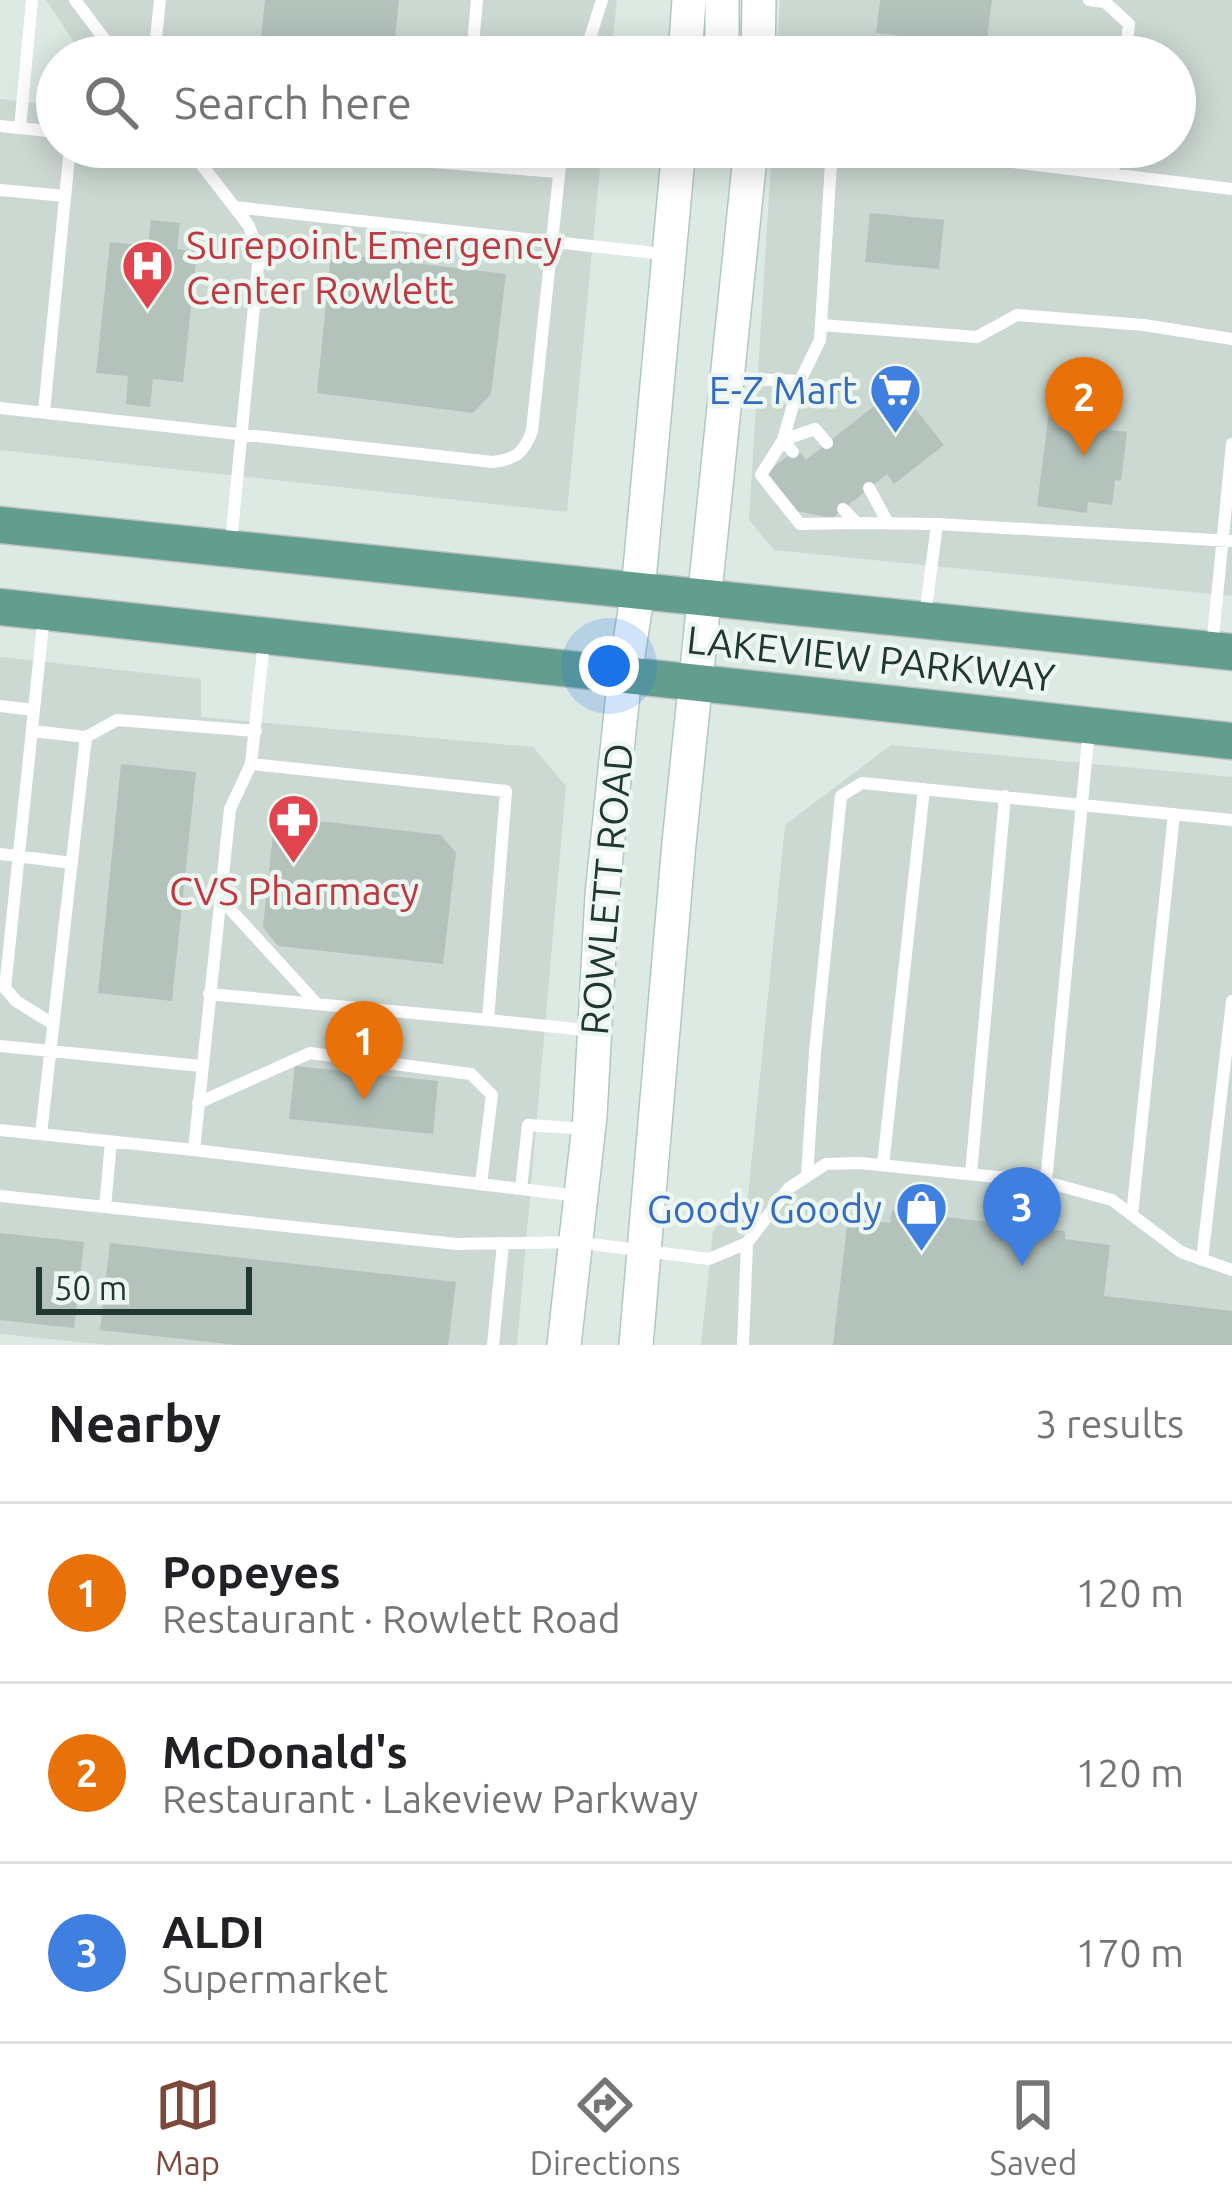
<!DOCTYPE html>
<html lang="en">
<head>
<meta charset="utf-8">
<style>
  body { margin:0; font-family:Ubuntu,sans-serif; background:#f2f2f2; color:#202124 }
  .scale { position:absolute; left:36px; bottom:30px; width:216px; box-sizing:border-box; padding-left:12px; border:6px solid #203831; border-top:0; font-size:33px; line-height:42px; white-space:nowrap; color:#203831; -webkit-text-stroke:9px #edf6f1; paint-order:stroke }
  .you { position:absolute; left:609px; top:666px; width:42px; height:42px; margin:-30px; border:9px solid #fff; border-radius:50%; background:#1a73e8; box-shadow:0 0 0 18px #1a73e833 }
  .badge { display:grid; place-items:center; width:78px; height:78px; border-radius:50%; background:#7c493b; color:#fff; font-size:39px; font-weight:700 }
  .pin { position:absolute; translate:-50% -99px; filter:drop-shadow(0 3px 6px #0008) }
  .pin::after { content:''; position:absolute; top:63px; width:42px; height:36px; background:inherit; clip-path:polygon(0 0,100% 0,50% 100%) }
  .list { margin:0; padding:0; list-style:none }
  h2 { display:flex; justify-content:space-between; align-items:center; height:156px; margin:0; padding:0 48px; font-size:51px }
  h2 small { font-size:39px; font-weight:400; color:#757577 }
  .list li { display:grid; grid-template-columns:78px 1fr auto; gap:36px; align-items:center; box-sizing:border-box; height:180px; padding:0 48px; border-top:3px solid #e0e0e0 }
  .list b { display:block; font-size:45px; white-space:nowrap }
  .list p { margin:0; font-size:39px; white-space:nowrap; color:#757577 }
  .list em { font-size:39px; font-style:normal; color:#757577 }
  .icon { flex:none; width:66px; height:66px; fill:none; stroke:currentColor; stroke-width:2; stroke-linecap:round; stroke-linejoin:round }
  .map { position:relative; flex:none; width:1232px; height:1345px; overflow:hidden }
  .search { position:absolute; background:#fff; box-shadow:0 6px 30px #0003; left:36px; right:36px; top:36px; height:132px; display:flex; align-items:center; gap:30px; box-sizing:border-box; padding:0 42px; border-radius:66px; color:#757577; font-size:45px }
  .sheet { height:696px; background:#fff }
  nav { display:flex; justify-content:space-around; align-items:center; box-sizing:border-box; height:168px; border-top:3px solid #e0e0e0; background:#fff; font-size:33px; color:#757577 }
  nav a { display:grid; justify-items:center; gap:6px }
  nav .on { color:#7c493b }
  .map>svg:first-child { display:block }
  .built { fill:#ccd8d2 }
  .building { fill:#b3c3bc }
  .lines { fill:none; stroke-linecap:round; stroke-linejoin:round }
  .secondary-casing { stroke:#b1c8bf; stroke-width:36 }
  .primary-casing { stroke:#bcc3c1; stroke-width:39 }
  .lane { stroke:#fff; stroke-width:12 }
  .secondary { stroke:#fff; stroke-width:33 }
  .primary { stroke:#639d8d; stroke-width:36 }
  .labels { text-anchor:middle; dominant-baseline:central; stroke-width:9; stroke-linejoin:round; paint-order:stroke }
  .health-label { font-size:39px; fill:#be3a42; stroke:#edf6f1; text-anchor:start }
  .shop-label { font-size:39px; fill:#366cbe; stroke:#edf6f1; text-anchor:end }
  .street-label { font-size:39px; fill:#203831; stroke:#edf6f1 }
</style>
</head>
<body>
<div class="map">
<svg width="1232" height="1345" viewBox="0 0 1232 1345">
  <rect width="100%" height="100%" fill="#dde9e3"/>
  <path class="built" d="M46,0H617L611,57H84Z
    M780,0H1232V596L774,550L749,520L772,147H1175V57H777Z
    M0,99L57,106V147H602L567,512L0,450Z
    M0,657L201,679V717L533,747L566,786L517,1345H109L0,1334Z
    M891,745L1232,777V1345H701L713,1231L748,1197L785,825Z"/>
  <path class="building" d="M265,0H399L393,57H259Z
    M880,0H992L986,46L876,33Z
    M870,213L944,220L939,269L865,262Z
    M151,220L180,223L177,249L197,252L183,382L153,379L150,407L126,404L128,376L96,373L110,242L148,246Z
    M331,253L506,274L491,394L473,413L317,393Z
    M898,387L944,445L894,484L887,474L832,518L796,511L766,473L797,449L806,460Z
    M1052,388L1097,394L1092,428L1127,432L1121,481L1115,480L1112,505L1088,502L1087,513L1037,506Z
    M121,764L196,772L172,1001L98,993Z
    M275,816L441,835L456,853L443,964L278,946L263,927Z
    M295,1066L438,1081L433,1134L289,1119Z
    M892,1211L1065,1231V1239L1110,1245L1104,1296L1232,1311V1345H833L848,1218L890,1223Z
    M0,1233L84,1242L74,1328L0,1320Z
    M110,1243L456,1282L448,1345H237L100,1330Z"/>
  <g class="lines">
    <defs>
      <path id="secondary" d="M685,57L689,0
        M722,57V0
        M758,57L759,0
        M564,1345L590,1116L602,895L625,674L638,591L679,147
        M636,1345L679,843L751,147"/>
      <path id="primary" d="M0,525L1232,652
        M0,607L1232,741"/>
    </defs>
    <use href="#secondary" class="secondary-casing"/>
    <use href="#primary" class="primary-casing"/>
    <path class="lane" d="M75,0L118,57
      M477,0L474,33L477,57
      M1089,0L1105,2L1129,24L1125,57
      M154,57L160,0
      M584,57L602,0
      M0,126L57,132
      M20,128L32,0
      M188,147L249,226L259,255L231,542
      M252,147L557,172
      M891,147L1232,189
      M1113,174L1116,147
      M0,190L65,196
      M234,207L664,254
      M821,325L832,147
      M729,378L800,381L820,340L821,325L977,337L1017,315L1144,325L1232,339
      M0,408L493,462C516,459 524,453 532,431L562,147
      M44,412L70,147
      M827,443L815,429L783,440L761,475L800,524L857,523
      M793,452L783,440L800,381
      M869,488L888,523
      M843,509L857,523L937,524
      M925,616L937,524L1232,541
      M264,642L251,764L230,809L194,1150L580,1196
      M1212,648L1232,444
      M0,706L34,710L44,615
      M34,710L5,988L16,1001L53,1024
      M32,731L86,737L117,720L256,731
      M251,764L506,791L488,1020L594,1031
      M0,854L72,863
      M220,898L317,1004
      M209,994L488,1020
      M0,1046L201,1066
      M198,1103L310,1053L471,1074L492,1095L481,1184
      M0,1130L194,1150
      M41,1134L86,737
      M883,1165L924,789
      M971,1174L1005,796
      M807,1176L815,1052L841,796L862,783L1232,820
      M1046,1182L1089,729
      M521,1189L528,1125L587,1129
      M0,1196L457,1244L575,1242L709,1259L747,1243L789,1188L826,1164L860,1163L1046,1182L1112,1200L1181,1252L1232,1270
      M105,1207L111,1142
      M1132,1215L1174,814
      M1202,1260L1232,1001
      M493,1345L503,1244
      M743,1345L747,1243"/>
    <use href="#secondary" class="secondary"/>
    <use href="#primary" class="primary"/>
  </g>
  <defs>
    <symbol id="hospital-pin" viewBox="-11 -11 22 30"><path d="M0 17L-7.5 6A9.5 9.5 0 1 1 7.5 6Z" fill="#e0444e" stroke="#edf6f1"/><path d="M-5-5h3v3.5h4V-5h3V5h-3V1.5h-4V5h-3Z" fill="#fff"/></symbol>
    <symbol id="supermarket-pin" viewBox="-11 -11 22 30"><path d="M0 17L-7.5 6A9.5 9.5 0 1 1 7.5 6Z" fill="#3f7fe0" stroke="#edf6f1"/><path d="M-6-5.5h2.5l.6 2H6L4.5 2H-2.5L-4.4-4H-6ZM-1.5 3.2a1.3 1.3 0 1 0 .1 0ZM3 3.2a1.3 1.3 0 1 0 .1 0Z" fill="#fff"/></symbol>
    <symbol id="pharmacy-pin" viewBox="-11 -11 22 30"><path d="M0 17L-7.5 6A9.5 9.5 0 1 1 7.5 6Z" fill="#e0444e" stroke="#edf6f1"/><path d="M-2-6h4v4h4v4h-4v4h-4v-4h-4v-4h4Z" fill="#fff"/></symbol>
    <symbol id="shop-pin" viewBox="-11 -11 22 30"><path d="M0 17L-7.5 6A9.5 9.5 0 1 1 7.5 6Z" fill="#3f7fe0" stroke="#edf6f1"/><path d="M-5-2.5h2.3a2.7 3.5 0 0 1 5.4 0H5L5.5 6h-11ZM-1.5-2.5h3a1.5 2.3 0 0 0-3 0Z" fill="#fff"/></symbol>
  </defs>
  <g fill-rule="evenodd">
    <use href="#hospital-pin" x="118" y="236" width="59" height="81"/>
    <use href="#supermarket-pin" x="866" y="360" width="59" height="81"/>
    <use href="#pharmacy-pin" x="264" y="790" width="59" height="81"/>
    <use href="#shop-pin" x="892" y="1178" width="59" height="81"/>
  </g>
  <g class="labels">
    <g class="health-label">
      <text x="186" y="244">Surepoint Emergency<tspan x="186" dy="45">Center Rowlett</tspan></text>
      <text x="294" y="890" text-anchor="middle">CVS Pharmacy</text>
    </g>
    <g class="shop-label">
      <text x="857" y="389">E-Z Mart</text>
      <text x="882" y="1208">Goody Goody</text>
    </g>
    <g class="street-label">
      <text transform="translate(871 658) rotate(6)">LAKEVIEW PARKWAY</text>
      <text transform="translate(606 889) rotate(-85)">ROWLETT ROAD</text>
    </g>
  </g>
</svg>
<div class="scale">50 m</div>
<div class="you"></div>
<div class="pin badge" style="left:364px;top:1100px;background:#e8710a">1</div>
<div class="pin badge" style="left:1084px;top:456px;background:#e8710a">2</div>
<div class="pin badge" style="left:1022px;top:1266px;background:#3f7fe0">3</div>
<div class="search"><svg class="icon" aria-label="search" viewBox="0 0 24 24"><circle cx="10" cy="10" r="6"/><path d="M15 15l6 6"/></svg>Search here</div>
</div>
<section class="sheet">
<h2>Nearby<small>3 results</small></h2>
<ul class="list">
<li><span class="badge" style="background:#e8710a">1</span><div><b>Popeyes</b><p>Restaurant · Rowlett Road</p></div><em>120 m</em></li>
<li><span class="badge" style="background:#e8710a">2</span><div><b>McDonald's</b><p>Restaurant · Lakeview Parkway</p></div><em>120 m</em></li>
<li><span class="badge" style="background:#3f7fe0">3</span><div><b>ALDI</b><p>Supermarket</p></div><em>170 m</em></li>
</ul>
</section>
<nav>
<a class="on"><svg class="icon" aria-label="map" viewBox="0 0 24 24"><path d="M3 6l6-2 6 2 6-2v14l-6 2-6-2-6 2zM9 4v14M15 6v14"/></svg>Map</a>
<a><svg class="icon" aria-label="directions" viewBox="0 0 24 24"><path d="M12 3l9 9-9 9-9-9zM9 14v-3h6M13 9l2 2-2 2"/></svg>Directions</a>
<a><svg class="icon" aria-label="saved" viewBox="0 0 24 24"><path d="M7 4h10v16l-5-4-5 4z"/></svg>Saved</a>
</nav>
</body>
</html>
